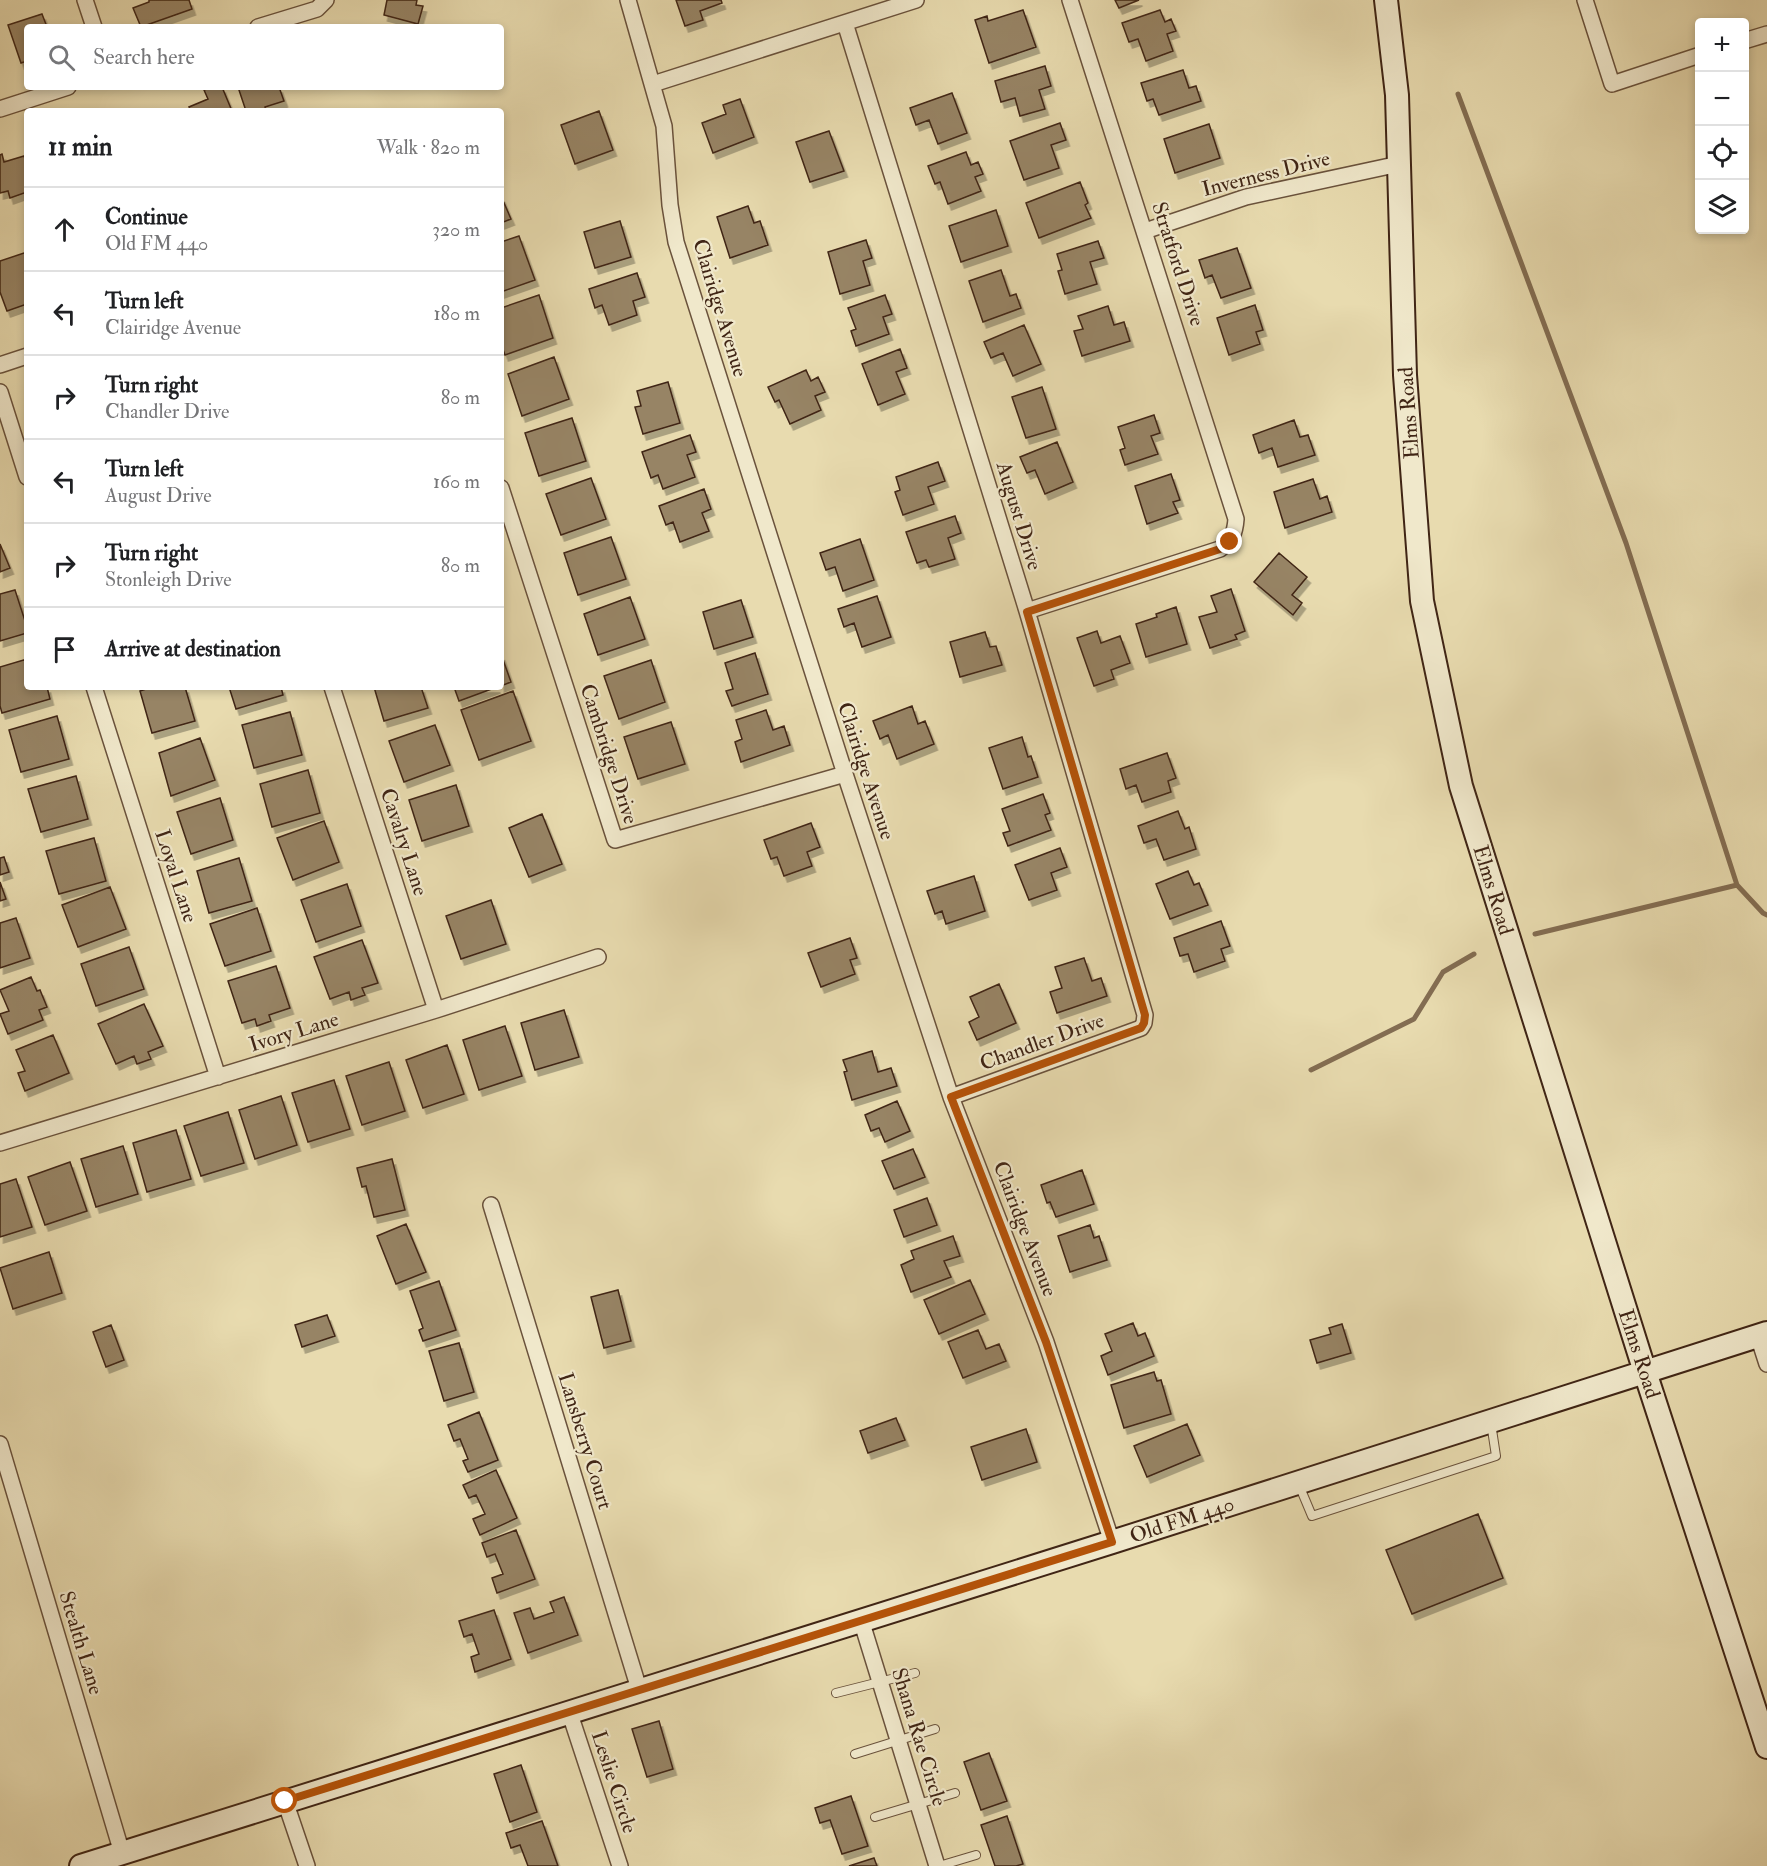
<!DOCTYPE html>
<html lang="en">
<head>
<meta charset="utf-8">
<style>
  body { margin:0; font-family:"IM FELL Double Pica",serif; background:#f6f6f6; color:#202124 }
  .controls { position:absolute; right:18px; top:18px; display:grid; overflow:hidden; border-radius:6px; box-shadow:0 3px 9px #0003 }
  .controls button { width:54px; height:54px; display:grid; place-items:center; padding:0; border:0; border-bottom:2px solid #e0e0e0; background:#fff; color:#202124; font:30px sans-serif }
  .stop { position:absolute; width:18px; height:18px; margin:-14px; border:4px solid #b45309; border-radius:50%; background:#fff }
  .stop.end { background:#b45309; border-color:#fff; box-shadow:0 2px 6px #0008 }
  .list { margin:0; padding:0; list-style:none }
  h2 { display:flex; justify-content:space-between; align-items:center; height:78px; margin:0; padding:0 24px; font-size:26px }
  h2 small { font-size:20px; font-weight:400; color:#757577 }
  .list li { display:grid; grid-template-columns:39px 1fr auto; gap:18px; align-items:center; box-sizing:border-box; height:84px; padding:0 24px; border-top:2px solid #e0e0e0 }
  .list b { display:block; font-size:22px; white-space:nowrap }
  .list p { margin:0; font-size:20px; white-space:nowrap; color:#757577 }
  .list em { font-size:20px; font-style:normal; color:#757577 }
  .icon { flex:none; width:33px; height:33px; fill:none; stroke:currentColor; stroke-width:2; stroke-linecap:round; stroke-linejoin:round }
  .map { position:relative; flex:none; width:1767px; height:1866px; overflow:hidden }
  .search { position:absolute; background:#fff; box-shadow:0 3px 9px #0003; left:24px; top:24px; width:480px; height:66px; display:flex; align-items:center; gap:15px; box-sizing:border-box; padding:0 21px; border-radius:6px; color:#757577; font-size:22px }
  .panel { position:absolute; background:#fff; box-shadow:0 3px 9px #0003; left:24px; top:108px; width:480px; height:582px; border-radius:6px }
  .map>svg:first-child { display:block }
  .lines { fill:none; stroke-linecap:round; stroke-linejoin:round }
  .stream { stroke:#836d52; stroke-width:5 }
  .building { fill:#978465; stroke:#402515; stroke-width:1.5; filter:url(#shadow) }
  .lane-casing { stroke:#6a523c; stroke-width:10 }
  .street-casing { stroke:#6a523c; stroke-width:18 }
  .secondary-casing { stroke:#402515; stroke-width:26 }
  .lane { stroke:#f0e8cb; stroke-width:8 }
  .street { stroke:#f0e8cb; stroke-width:15 }
  .secondary { stroke:#f0e8cb; stroke-width:22 }
  .route { stroke:#b45309; stroke-width:8 }
  .labels { text-anchor:middle; dominant-baseline:central; stroke-width:4.5; stroke-linejoin:round; paint-order:stroke }
  .street-label { font-size:21px; fill:#402515; stroke:#f0e8cb }
</style>
</head>
<body>
<div class="map">
<svg width="1767" height="1866" viewBox="0 0 1767 1866">
  <defs>
    <filter id="shadow"><feDropShadow dx="3.5" dy="6" stdDeviation="0" flood-color="#0004"/></filter>
  </defs>
  <rect width="100%" height="100%" fill="#e8dbaf"/>
  <filter id="stains"><feTurbulence type="fractalNoise" baseFrequency=".00333" numOctaves="4"/><feColorMatrix values="0 0 0 0 .2 0 0 0 0 .09 0 0 0 0 .02 0 0 0 .5 -.17"/></filter>
  <radialGradient id="worn" r=".72"><stop offset=".6" stop-color="#630" stop-opacity="0"/><stop offset="1" stop-color="#630" stop-opacity=".3"/></radialGradient>
  <g class="lines">
    <path class="stream" d="M1458,94L1626,543L1737,885L1763,913L1767,915
      M1535,934L1737,885
      M1311,1070L1414,1019L1443,972L1474,954"/>
  </g>
  <path class="building" d="M149,0H189L192,9L141,27L133,8L149,2Z
    M387,0H417L416,5L423,6L418,24L384,15Z
    M676,0H721L722,3L700,11L703,20L685,26Z
    M1115,0H1139L1119,8Z
    M1023,10L1036,47L989,63L975,20L987,16L988,21Z
    M1160,10L1165,22L1171,19L1176,31L1167,34L1173,51L1146,61L1138,39L1129,42L1122,23Z
    M42,14L47,27H27V61L21,63L8,25Z
    M1045,66L1051,86L1039,90L1045,109L1020,116L1015,98L1001,102L995,81Z
    M1183,70L1189,88L1196,86L1201,101L1159,115L1153,99L1147,101L1141,83Z
    M213,87H222L232,111H191L189,107L208,99L204,90Z
    M238,87H279L284,101L265,107L266,111H246Z
    M952,93L967,133L938,144L929,120L916,125L910,108Z
    M740,99L754,137L713,153L702,123L726,114L723,105Z
    M599,111L613,150L575,164L561,125Z
    M1060,123L1066,140L1051,145L1059,168L1024,180L1010,141Z
    M1209,124L1220,158L1175,173L1164,139Z
    M829,131L844,171L810,182L796,142Z
    M966,152L971,165L978,162L983,174L975,177L981,191L948,204L940,182L935,184L928,166Z
    M2,154L4,162L24,156L27,165V192L10,198L8,191L0,193V155Z
    M1080,182L1088,203L1085,205L1091,218L1039,238L1026,203Z
    M501,196L511,219L501,223Z
    M748,206L754,223L760,221L768,245L730,258L717,217Z
    M996,210L1008,246L961,262L949,226Z
    M620,221L631,257L595,268L584,232Z
    M519,236L535,280L501,292V242Z
    M866,240L872,258L863,261L870,285L840,294L828,252Z
    M1098,241L1104,258L1090,262L1097,284L1065,294L1058,271L1062,270L1057,254Z
    M1237,248L1251,288L1221,298L1212,275L1205,278L1199,260Z
    M27,252V304L7,311L0,292V261Z
    M1001,270L1010,296L1016,294L1021,308L983,322L969,281Z
    M637,273L645,297L633,301L637,315L609,325L602,305L595,308L589,289Z
    M539,295L553,338L505,355L501,344V308Z
    M885,295L892,314L883,317L889,334L856,346L851,331L856,329L848,308Z
    M1255,305L1263,330L1256,332L1260,344L1229,355L1217,318Z
    M1108,306L1114,325L1124,322L1130,341L1082,356L1074,331L1083,329L1078,316Z
    M1024,325L1041,364L1013,376L1003,353L991,358L984,342Z
    M900,349L907,368L896,372L905,394L878,405L862,364Z
    M554,357L569,399L522,416L508,374Z
    M806,370L811,381L818,377L825,392L815,396L821,410L790,424L779,400L775,402L768,387Z
    M668,382L680,423L643,434L635,407L641,406L637,391Z
    M1042,387L1056,429L1026,438L1012,397Z
    M1154,415L1160,433L1151,436L1158,454L1125,465L1120,450L1125,448L1118,427Z
    M572,418L586,461L539,476L525,433Z
    M1294,420L1300,437L1308,435L1315,455L1278,467L1272,448L1259,453L1253,435Z
    M690,435L696,452L687,455L695,477L663,489L658,475L651,478L642,452Z
    M1057,442L1073,482L1045,494L1035,470L1027,473L1020,457Z
    M938,462L945,481L928,487L934,504L903,515L895,492L900,490L896,477Z
    M1171,474L1180,500L1173,502L1178,513L1147,524L1135,486Z
    M591,478L606,519L561,535L546,494Z
    M1313,479L1320,499L1327,496L1332,512L1285,528L1274,492Z
    M704,489L711,509L702,513L709,531L680,542L673,522L666,525L659,506Z
    M955,516L961,533L948,538L955,559L929,567L926,560L917,563L906,532Z
    M611,537L626,579L578,595L564,553Z
    M860,539L874,580L843,591L835,567L826,570L820,553Z
    M0,544L10,568L0,572Z
    M1279,553L1307,577L1292,595L1302,603L1293,615L1254,582Z
    M1231,589L1245,631L1235,635L1237,639L1210,648L1199,617L1217,612L1211,596Z
    M15,590L27,627V633L0,641V594Z
    M877,596L891,637L862,647L854,623L844,627L838,609Z
    M630,597L645,639L598,655L584,614Z
    M741,600L753,637L714,649L703,612Z
    M1176,607L1187,644L1146,657L1136,624L1157,617L1156,614Z
    M1097,631L1101,643L1120,636L1130,663L1111,670L1114,679L1094,686L1077,638Z
    M985,632L990,647L996,646L1002,665L960,677L950,642Z
    M755,653L768,694L732,706L726,691L733,689L725,663Z
    M501,654L511,682L501,686Z
    M27,659V687H47L50,699L2,713L0,706V667Z
    M651,660L665,702L619,719L604,676Z
    M152,687H185L195,721L152,733L140,691Z
    M229,687H281L283,695L236,709Z
    M374,687H421L428,708L384,721Z
    M454,687H497L459,701Z
    M513,691L531,741L479,760L461,710Z
    M912,706L918,724L925,721L934,744L897,759L888,735L880,739L873,721Z
    M766,710L773,730L784,726L790,745L741,762L735,742L742,739L736,720Z
    M290,712L302,755L254,768L242,725Z
    M57,716L69,759L21,772L9,730Z
    M671,722L685,764L638,779L624,737Z
    M435,725L450,765L404,782L389,741Z
    M1022,737L1028,757L1031,756L1038,777L1003,789L989,748Z
    M200,738L215,780L171,796L159,753Z
    M1167,753L1176,778L1168,781L1171,792L1142,802L1136,785L1126,789L1120,769Z
    M308,770L320,813L272,827L260,784Z
    M76,776L88,819L41,832L28,789Z
    M456,785L469,826L422,841L409,800Z
    M1043,794L1050,813L1045,815L1051,830L1008,846L1003,833L1010,831L1002,809Z
    M220,798L233,840L191,854L177,812Z
    M1178,811L1185,829L1189,827L1196,849L1164,860L1156,839L1144,843L1138,826Z
    M542,814L562,864L529,877L509,828Z
    M324,821L339,862L293,880L277,838Z
    M811,823L820,847L807,852L812,866L784,876L777,857L771,859L764,840Z
    M94,838L106,881L59,894L46,851Z
    M1060,848L1067,867L1051,873L1057,890L1029,900L1015,865Z
    M4,857L9,872L0,875V858Z
    M239,858L252,901L209,913L197,871Z
    M1188,871L1194,885L1199,883L1208,905L1170,919L1156,884Z
    M974,876L985,911L946,924L942,911L935,914L927,891Z
    M0,882L6,899L0,901Z
    M347,884L361,926L316,942L301,900Z
    M110,887L126,929L78,947L62,905Z
    M491,900L506,944L461,959L446,916Z
    M257,908L271,951L225,966L210,924Z
    M16,918L30,958L0,968V923Z
    M1221,921L1230,946L1221,949L1225,961L1194,972L1188,954L1180,956L1174,938Z
    M850,938L857,958L850,960L855,974L821,987L808,953Z
    M362,940L378,983L362,988L365,995L351,1000L349,992L330,999L314,957Z
    M129,947L144,989L96,1006L81,964Z
    M1084,958L1092,981L1101,978L1107,996L1057,1013L1050,992L1062,988L1055,967Z
    M276,966L290,1008L269,1015L271,1021L257,1026L255,1019L242,1023L228,981Z
    M31,977L37,991L40,990L47,1007L39,1010L43,1020L8,1034L0,1014L9,1011L0,990Z
    M999,984L1016,1023L977,1040L969,1022L979,1017L970,997Z
    M144,1004L163,1046L148,1052L151,1059L137,1064L134,1056L116,1064L98,1024Z
    M564,1010L579,1057L535,1070L521,1023Z
    M505,1026L522,1076L479,1090L463,1040Z
    M53,1035L69,1073L25,1091L18,1073L25,1071L16,1050Z
    M447,1045L464,1094L423,1108L406,1060Z
    M872,1051L878,1072L891,1068L897,1086L852,1100L844,1072L847,1071L843,1060Z
    M389,1062L405,1111L362,1125L346,1076Z
    M334,1080L350,1129L308,1142L292,1093Z
    M281,1096L297,1145L255,1159L239,1110Z
    M897,1101L910,1131L885,1142L879,1128L871,1131L865,1115Z
    M228,1112L244,1163L201,1176L184,1126Z
    M176,1130L191,1179L147,1192L133,1143Z
    M123,1146L138,1194L96,1207L81,1159Z
    M913,1149L925,1177L894,1189L882,1161Z
    M392,1159L405,1210L374,1217L366,1186L362,1187L357,1168Z
    M70,1162L87,1211L45,1225L28,1177Z
    M1082,1170L1094,1204L1056,1217L1050,1202L1047,1203L1041,1185Z
    M16,1179L32,1227L0,1237V1184Z
    M927,1198L937,1225L904,1237L894,1210Z
    M406,1224L426,1272L396,1284L377,1236Z
    M1090,1225L1094,1238L1099,1236L1107,1260L1070,1272L1058,1236Z
    M953,1236L960,1256L944,1261L951,1277L911,1292L901,1265L914,1259L911,1251Z
    M49,1252L62,1293L13,1309L0,1268Z
    M970,1280L985,1314L939,1334L924,1300Z
    M439,1281L456,1330L423,1341L419,1330L423,1328L410,1291Z
    M618,1290L631,1341L604,1348L591,1297Z
    M327,1315L335,1336L302,1347L295,1325Z
    M1133,1323L1138,1336L1145,1333L1154,1356L1108,1375L1101,1356L1112,1351L1105,1334Z
    M1342,1324L1351,1353L1317,1363L1310,1340L1331,1334L1329,1328Z
    M111,1325L124,1360L106,1367L93,1332Z
    M978,1330L986,1349L999,1344L1006,1361L963,1378L948,1342Z
    M459,1343L474,1392L444,1401L429,1351Z
    M1154,1372L1157,1381L1161,1380L1171,1414L1124,1428L1111,1385Z
    M479,1412L498,1460L468,1472L463,1461L468,1459L460,1439L454,1441L448,1425Z
    M896,1418L905,1440L868,1453L860,1431Z
    M1187,1424L1200,1455L1147,1477L1134,1446Z
    M1026,1429L1037,1462L982,1480L971,1447Z
    M496,1470L517,1518L480,1535L473,1519L485,1514L476,1495L469,1498L463,1485Z
    M1478,1514L1503,1578L1412,1614L1386,1550Z
    M516,1530L535,1579L497,1593L492,1578L503,1574L495,1554L487,1557L482,1543Z
    M564,1597L578,1635L528,1653L514,1613L530,1608L534,1619L554,1612L550,1602Z
    M494,1610L511,1659L475,1672L471,1657L479,1654L472,1634L464,1637L459,1621Z
    M659,1721L673,1769L647,1777L632,1729Z
    M989,1753L1007,1801L981,1810L964,1762Z
    M521,1765L537,1812L510,1822L494,1774Z
    M851,1796L868,1846L842,1854L830,1820L820,1823L815,1808Z
    M1007,1816L1023,1864L1016,1866H995L981,1825Z
    M542,1821L558,1866H528L520,1845L511,1848L506,1833Z
    M874,1858L877,1866H849Z"/>
  <g class="lines">
    <defs>
      <path id="lane" d="M1299,1485L1312,1516L1496,1456L1491,1423
        M836,1693L915,1673
        M855,1754L935,1729
        M875,1817L955,1793
        M939,1866L976,1855"/>
      <path id="street" d="M85,0L94,27
        M628,0L664,126L670,205L676,242L845,774L951,1097L1046,1342L1112,1542
        M1585,0L1612,84L1700,55
        M845,23L1027,611L1145,1015L1144,1023L1141,1028L951,1097
        M258,27L317,9L326,0
        M1744,41L1767,34
        M653,84L916,0
        M0,109L68,87
        M1145,231L1246,197L1399,164
        M0,365L27,356
        M0,392L27,477
        M501,488L615,840L845,774
        M1027,611L1220,549C1232,540 1235,533 1236,519L1070,0
        M94,687L218,1077
        M332,687L436,1010
        M0,1143L436,1010L598,957
        M491,1205L639,1689
        M1758,1336L1767,1364
        M0,1444L122,1853
        M861,1620L937,1866
        M569,1711L620,1866
        M285,1801L307,1866"/>
      <path id="secondary" d="M1386,0L1397,95L1405,375L1422,601L1461,786L1645,1372L1767,1747
        M81,1866L1112,1542L1767,1333"/>
    </defs>
    <use href="#lane" class="lane-casing"/>
    <use href="#street" class="street-casing"/>
    <use href="#secondary" class="secondary-casing"/>
    <use href="#lane" class="lane"/>
    <use href="#street" class="street"/>
    <use href="#secondary" class="secondary"/>
  </g>
  <g class="lines">
    <path class="route" d="M285,1801L1112,1542L1046,1342L951,1097L1141,1028L1144,1023L1145,1015L1027,612L1220,549L1230,542"/>
  </g>
  <g class="labels">
    <g class="street-label">
      <text transform="translate(1266 174) rotate(-14)">Inverness Drive</text>
      <text transform="translate(1178 264) rotate(72)">Stratford Drive</text>
      <text transform="translate(720 308) rotate(73)">Clairidge Avenue</text>
      <text transform="translate(1409 413) rotate(-94)">Elms Road</text>
      <text transform="translate(1019 516) rotate(73)">August Drive</text>
      <text transform="translate(609 754) rotate(72)">Cambridge Drive</text>
      <text transform="translate(866 771) rotate(72)">Clairidge Avenue</text>
      <text transform="translate(404 842) rotate(72)">Cavalry Lane</text>
      <text transform="translate(176 876) rotate(72)">Loyal Lane</text>
      <text transform="translate(1493 890) rotate(73)">Elms Road</text>
      <text transform="translate(294 1032) rotate(-17)">Ivory Lane</text>
      <text transform="translate(1042 1042) rotate(-20)">Chandler Drive</text>
      <text transform="translate(1025 1229) rotate(69)">Clairidge Avenue</text>
      <text transform="translate(1639 1354) rotate(72)">Elms Road</text>
      <text transform="translate(585 1441) rotate(73)">Lansberry Court</text>
      <text transform="translate(1182 1520) rotate(-18)">Old FM 440</text>
      <text transform="translate(81 1643) rotate(73)">Stealth Lane</text>
      <text transform="translate(919 1737) rotate(73)">Shana Rae Circle</text>
      <text transform="translate(614 1782) rotate(72)">Leslie Circle</text>
    </g>
  </g>
  <rect width="100%" height="100%" filter="url(#stains)"/>
  <rect width="100%" height="100%" fill="url(#worn)"/>
</svg>
<div class="controls">
<button>+</button>
<button>−</button>
<button><svg class="icon" aria-label="locate" viewBox="0 0 24 24"><circle cx="12" cy="12" r="6"/><path d="M12 2v4M12 18v4M2 12h4M18 12h4"/></svg></button>
<button><svg class="icon" aria-label="layers" viewBox="0 0 24 24"><path d="M12 4l9 5-9 5-9-5zM3 14l9 5 9-5"/></svg></button>
</div>
<div class="stop" style="left:285px;top:1801px"></div>
<div class="stop end" style="left:1230px;top:542px"></div>
<div class="search"><svg class="icon" aria-label="search" viewBox="0 0 24 24"><circle cx="10" cy="10" r="6"/><path d="M15 15l6 6"/></svg>Search here</div>
<section class="panel">
<h2>11 min<small>Walk · 820 m</small></h2>
<ul class="list">
<li><svg class="icon" aria-label="ahead" viewBox="0 0 24 24"><path d="M12 20V5M6 11l6-6 6 6"/></svg><div><b>Continue</b><p>Old FM 440</p></div><em>320 m</em></li>
<li><svg class="icon" aria-label="left" viewBox="0 0 24 24"><path d="M17 20v-9H6M10 6l-5 5 5 5"/></svg><div><b>Turn left</b><p>Clairidge Avenue</p></div><em>180 m</em></li>
<li><svg class="icon" aria-label="right" viewBox="0 0 24 24"><path d="M7 20v-9h11M14 6l5 5-5 5"/></svg><div><b>Turn right</b><p>Chandler Drive</p></div><em>80 m</em></li>
<li><svg class="icon" aria-label="left" viewBox="0 0 24 24"><path d="M17 20v-9H6M10 6l-5 5 5 5"/></svg><div><b>Turn left</b><p>August Drive</p></div><em>160 m</em></li>
<li><svg class="icon" aria-label="right" viewBox="0 0 24 24"><path d="M7 20v-9h11M14 6l5 5-5 5"/></svg><div><b>Turn right</b><p>Stonleigh Drive</p></div><em>80 m</em></li>
<li><svg class="icon" aria-label="arrive" viewBox="0 0 24 24"><path d="M6 21V4h12l-3 4 3 4H6"/></svg><div><b>Arrive at destination</b></div></li>
</ul>
</section>
</div>
</body>
</html>
